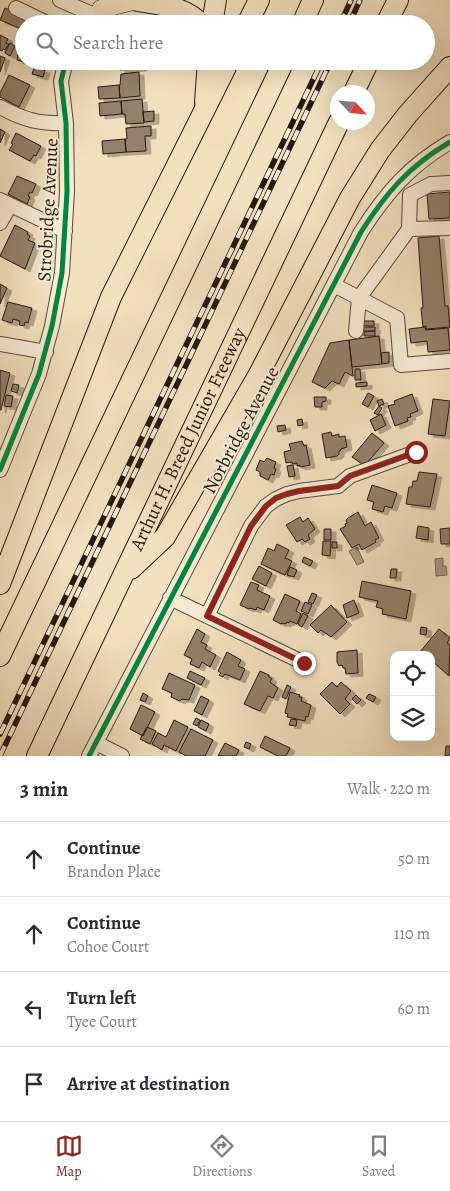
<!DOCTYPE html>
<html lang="en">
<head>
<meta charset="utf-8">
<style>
  body { margin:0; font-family:Alegreya,serif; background:#f7f7f7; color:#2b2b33 }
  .controls { position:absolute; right:15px; bottom:15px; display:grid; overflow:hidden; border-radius:10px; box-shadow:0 5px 20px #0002 }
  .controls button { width:45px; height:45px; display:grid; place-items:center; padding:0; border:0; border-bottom:1px solid #e1e1e2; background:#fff; color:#2b2b33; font:25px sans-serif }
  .compass { position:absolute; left:330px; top:85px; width:45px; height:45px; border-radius:50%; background:#fff; box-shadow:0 5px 20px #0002; rotate:116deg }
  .stop { position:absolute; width:15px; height:15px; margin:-11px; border:4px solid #8f2418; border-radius:50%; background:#fff }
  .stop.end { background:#8f2418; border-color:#fff; box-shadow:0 1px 5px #0008 }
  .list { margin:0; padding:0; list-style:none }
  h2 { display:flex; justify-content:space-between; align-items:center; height:65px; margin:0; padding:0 20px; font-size:21px }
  h2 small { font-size:16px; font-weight:400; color:#7c7c81 }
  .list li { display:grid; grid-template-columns:32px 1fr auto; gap:15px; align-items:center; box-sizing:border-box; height:75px; padding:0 20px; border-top:1px solid #e1e1e2 }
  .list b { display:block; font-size:19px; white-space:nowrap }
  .list p { margin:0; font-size:16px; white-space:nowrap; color:#7c7c81 }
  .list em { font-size:16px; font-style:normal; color:#7c7c81 }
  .icon { flex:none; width:28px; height:28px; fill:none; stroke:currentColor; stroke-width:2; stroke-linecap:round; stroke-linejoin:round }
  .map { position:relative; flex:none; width:450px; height:756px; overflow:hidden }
  .search { position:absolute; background:#fff; box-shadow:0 5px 20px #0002; left:15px; right:15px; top:15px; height:55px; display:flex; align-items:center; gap:12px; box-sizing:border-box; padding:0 18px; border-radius:28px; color:#7c7c81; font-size:19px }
  .sheet { height:365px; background:#fff }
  nav { display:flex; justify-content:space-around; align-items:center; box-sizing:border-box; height:70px; border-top:1px solid #e1e1e2; background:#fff; font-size:14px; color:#7c7c81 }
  nav a { display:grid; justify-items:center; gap:2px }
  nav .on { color:#8f2418 }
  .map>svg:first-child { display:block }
  .water { fill:#ad9d84; stroke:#776856 }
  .building { fill:#91816b; stroke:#271810; filter:url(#shadow) }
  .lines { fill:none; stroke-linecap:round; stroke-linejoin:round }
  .minor-casing { stroke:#5a4a3c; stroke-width:16 }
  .major-casing { stroke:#271810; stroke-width:19 }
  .highway-casing { stroke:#271810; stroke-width:22 }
  .minor { stroke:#f7ecd5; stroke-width:14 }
  .major { stroke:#f2e1bf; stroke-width:18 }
  .highway { stroke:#f2e1bf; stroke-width:20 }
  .rail-casing { stroke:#271810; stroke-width:5.5 }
  .rail { stroke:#f7ecd5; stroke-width:4; stroke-dasharray:11; stroke-linecap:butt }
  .cycleway-casing { stroke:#f7ecd5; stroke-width:8 }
  .cycleway { stroke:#00873e; stroke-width:5 }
  .route { stroke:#8f2418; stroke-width:6 }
  .labels { text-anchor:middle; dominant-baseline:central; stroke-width:4; stroke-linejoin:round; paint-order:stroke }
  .street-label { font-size:19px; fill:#271810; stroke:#f7ecd5 }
</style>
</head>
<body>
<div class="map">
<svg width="450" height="756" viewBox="0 0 450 756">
  <defs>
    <filter id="shadow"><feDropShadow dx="5" dy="3" stdDeviation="0" flood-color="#0004"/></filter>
  </defs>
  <rect width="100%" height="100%" fill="#f2e1bf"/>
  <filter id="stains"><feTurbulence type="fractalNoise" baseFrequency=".004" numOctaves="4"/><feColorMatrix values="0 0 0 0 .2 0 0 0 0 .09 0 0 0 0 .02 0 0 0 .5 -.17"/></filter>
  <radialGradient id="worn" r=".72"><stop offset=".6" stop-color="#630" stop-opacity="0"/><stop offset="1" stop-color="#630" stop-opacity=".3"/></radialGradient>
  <path class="water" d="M357,547L364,562L357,565L349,551Z
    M443,558V566H446L447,575L436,576L435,559Z"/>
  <path class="building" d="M5,8L35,21L33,24H24V30L0,20Z
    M0,35L8,39L6,43L9,44L5,50L3,49L2,51L0,50Z
    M10,43L15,46L10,56L5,53Z
    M24,48V61H42V62L39,61L38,66L17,60L18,54L22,55Z
    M0,56L5,58L0,72Z
    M119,61H141L142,68L120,70Z
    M34,68L45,70L43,77L32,74Z
    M139,72L140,96L120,98L119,85H120L121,74Z
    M9,75L30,85L19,107L0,97V93Z
    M119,85L120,98L99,99L98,87Z
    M142,99L144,123L126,124L125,114H122L121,101Z
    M121,101L122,114L100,116L99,103Z
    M154,111V121L144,122L143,112Z
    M151,126V136H145L146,151L126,152L125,139H127L126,128Z
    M0,129L5,132L0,143Z
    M16,133L41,146L36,156L34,155L30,161L9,150L13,144L11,143Z
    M125,139L126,152L103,154L102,141Z
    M17,176L36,184L32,193L30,192L28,196L30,197L27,204L8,194Z
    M450,192V218L429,219L427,194Z
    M15,225L28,232L27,234L30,236L28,240L35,243L25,269L0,256Z
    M439,236L445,306H448L450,327L426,329V326L423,327L421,308H423L418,238Z
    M0,284L7,288L0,304Z
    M8,302L32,308L28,323L25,322L24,326L19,325L20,321L13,319L12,323L2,320Z
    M363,321H374V326H364Z
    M363,327H375V331H363Z
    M425,327L426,330L448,328L450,350L428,352L427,341L411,343L409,329Z
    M375,331V336H364V332Z
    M379,336L382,364L352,367L349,340Z
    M349,340L353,376L345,372L339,384L332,381L325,388L312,382L330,343Z
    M389,352V363L382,364L381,353Z
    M355,369H360L361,380H355Z
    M0,370L10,373L1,410H0Z
    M367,382V386L356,387V383Z
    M13,384L19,385L17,393L11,391Z
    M368,393L374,396L368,407L362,404Z
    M412,394L418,411L410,414L411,417L407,418L408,421L395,426L388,406L395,404L394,401Z
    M6,395L13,396L11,407L4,406Z
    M314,397H326V401L322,402V407H315Z
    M382,399L384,404L379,406L377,401Z
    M433,399L450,401L445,436L428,434Z
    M379,406L382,408L378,415L374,413Z
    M381,414L386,425L375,431L370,420Z
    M302,419L303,425L298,426L297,420Z
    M285,425L286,430L278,432L277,426Z
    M331,432L332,436L339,434V437L345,436L347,447L341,449V450L339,451V454L337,456L326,458L322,434Z
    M372,433L384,443L366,464L364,462L362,464L352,457Z
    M302,441L304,446L306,445L310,465L300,467V465L297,466V463L293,464L292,462L286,463L284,452L291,450L289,444Z
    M267,458L276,462L274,468L276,469L274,475L271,474L268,480L260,476V472L256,470L260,460L264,462Z
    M293,465L295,476L289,477L287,466Z
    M419,472L437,474L430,507L406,504L409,487H412L413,481H417Z
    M372,485L397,493L392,508L385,506L383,512L372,509L374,502L367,500Z
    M358,512L365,526L371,522L379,538L375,540L376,542L362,550L359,544L352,548L340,529L346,526L345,524L347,523L346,520L348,518Z
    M300,517L303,522L308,518L315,529L308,535L310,539L305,542L302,539L297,542L286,525Z
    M418,526L429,528L428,540L416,538Z
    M450,528V544H441L440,529Z
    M324,529H331V540H324Z
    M323,541H331L330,556L322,555Z
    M332,542H337V548H332Z
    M277,544L289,550L285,558L292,561L285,575L261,564L268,548L274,551Z
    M304,557L313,561L310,566L302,562Z
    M259,566L272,573L266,586L252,579Z
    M290,567L297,570L294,577L287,575Z
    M391,569H397L396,578H390Z
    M362,581L411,591L406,619L382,614L383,609L376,607L378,601L359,597Z
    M251,582L259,585L257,590L270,596L264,610L257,607L256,610L250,608L249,609L240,605Z
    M312,593L317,595L313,604L308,602Z
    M285,594L300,601L296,611L301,614L297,624L290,621L289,623L287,622L286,624L282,623L281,624L273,620Z
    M354,600L359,613L347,618L343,605Z
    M305,602L312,605L308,614L301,611Z
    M331,605L347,622L331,637L321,630L318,633L310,625Z
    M303,613L308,616L302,627L298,624Z
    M421,627L427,628L426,635L420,634Z
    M197,629L205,634L201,642L207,645L205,649L216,655L210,667L202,662L199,668L190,664L192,659L184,655Z
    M439,629L450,638L447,643L450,645L449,676L432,661L431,662V655H420L419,653Z
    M357,650L358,673L346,674L345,668H343L342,665L339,666L337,662V652Z
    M227,652L241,660L238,666L245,669L240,680L225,674L223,677L219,675L221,673L218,671Z
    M190,671L205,678L201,685L187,678Z
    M260,671L269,675V677L272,679L270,682L278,688L273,698L268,696L260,711L244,704Z
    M169,673L195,685L189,700L182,699L180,701L171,697L172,693L162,689Z
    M332,682L337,687L341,682L351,691L345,699L350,704L340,714L320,694Z
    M287,685L291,687L286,699L282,697Z
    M290,692L300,695L299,697H302L301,701L311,705L308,717L306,716L305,721L287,717L288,714L285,713Z
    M143,693L148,696L145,702L140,700Z
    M369,694L376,697L373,702L366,698Z
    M356,695L361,700L357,704L352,699Z
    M201,696L209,700L202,715L194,711Z
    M141,705L155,712L143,736L130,729Z
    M196,718L200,720L197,726L193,724Z
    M291,719L297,720L296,726L289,725Z
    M174,720L188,727L176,751L164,745L162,750L152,744L158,733L166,737Z
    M201,720L209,724L206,731L198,727Z
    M147,727L156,731L150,744L140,739Z
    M191,729L213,740L205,756H186L179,752Z
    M265,736L290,748L286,756H278L260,747Z
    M246,742L251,744L249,749L244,747Z
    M225,743L239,750L236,756H218Z
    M446,746H450V756H445Z"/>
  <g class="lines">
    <defs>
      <path id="minor" d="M60,0L94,15
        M16,8L49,24
        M0,107C24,120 39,124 66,123
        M0,200L65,231
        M0,223L10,205
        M409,229L450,228
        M334,285L397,318L401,365L450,361
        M356,331L359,298L409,229L410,195L431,184L450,183
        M0,344L46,352
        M0,470L39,374L52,326L62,273L67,192L66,123L61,81L66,61
        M170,598L304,663
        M207,616L251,526L266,506L276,499L287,494L299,491L338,486L350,476L416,452
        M96,743L122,756
        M89,756L361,232C386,193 409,166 450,142"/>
      <path id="major" d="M101,9L137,0"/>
      <g id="highway">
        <path d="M133,0C157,5 184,5 201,24"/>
        <path d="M212,24L216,0"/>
        <path d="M247,24L259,0"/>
        <path d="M302,24L313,0"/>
        <path d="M386,24L398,0"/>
        <path d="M354,92L369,61"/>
        <path d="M205,102L208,61"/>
        <path d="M131,569L165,537L259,374L350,198L380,150L408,114L450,67"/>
        <path d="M0,584L111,297L229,61"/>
        <path d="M0,656L284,61"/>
        <path id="s1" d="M37,756L339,122"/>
      </g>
    </defs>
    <use href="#minor" class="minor-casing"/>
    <use href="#major" class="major-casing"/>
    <use href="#highway" class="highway-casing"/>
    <use href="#minor" class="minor"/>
    <use href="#major" class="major"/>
    <use href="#highway" class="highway"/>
    <defs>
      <path id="rail" d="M340,24L351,0
        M349,24L360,0
        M0,734L322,61
        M0,756L331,61"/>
    </defs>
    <use href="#rail" class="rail-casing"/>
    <use href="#rail" class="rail"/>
    <defs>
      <path id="cycleway" d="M0,470L39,374L52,326L62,273L67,192L66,123L61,81L66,61
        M89,756L361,232C386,193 409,166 450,142"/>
    </defs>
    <use href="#cycleway" class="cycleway-casing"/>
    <use href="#cycleway" class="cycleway"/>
  </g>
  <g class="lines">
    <path class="route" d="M304,663L207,616L251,526L266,506L276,498L287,494L299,491L338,486L350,476L416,452"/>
  </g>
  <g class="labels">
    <g class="street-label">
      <text transform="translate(48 210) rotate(-87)">Strobridge Avenue</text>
      <text transform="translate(241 430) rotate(-62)">Norbridge Avenue</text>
      <text stroke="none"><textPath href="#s1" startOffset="351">Arthur H. Breed Junior Freeway</textPath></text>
    </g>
  </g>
  <rect width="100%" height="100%" filter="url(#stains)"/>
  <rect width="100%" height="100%" fill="url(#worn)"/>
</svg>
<div class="controls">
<button><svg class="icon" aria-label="locate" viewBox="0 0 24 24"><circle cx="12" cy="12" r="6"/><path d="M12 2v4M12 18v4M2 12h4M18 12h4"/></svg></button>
<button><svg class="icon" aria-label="layers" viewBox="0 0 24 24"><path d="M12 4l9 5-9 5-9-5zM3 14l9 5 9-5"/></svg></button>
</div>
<svg class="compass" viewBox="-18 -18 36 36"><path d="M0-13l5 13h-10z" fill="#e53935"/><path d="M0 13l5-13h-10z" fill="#7c7c81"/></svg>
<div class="stop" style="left:416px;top:452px"></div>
<div class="stop end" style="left:304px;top:663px"></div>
<div class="search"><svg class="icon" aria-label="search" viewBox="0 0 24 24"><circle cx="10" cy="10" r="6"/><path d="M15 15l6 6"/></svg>Search here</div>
</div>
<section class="sheet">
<h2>3 min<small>Walk · 220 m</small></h2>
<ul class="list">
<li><svg class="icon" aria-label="ahead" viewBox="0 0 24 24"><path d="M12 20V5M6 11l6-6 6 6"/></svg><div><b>Continue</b><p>Brandon Place</p></div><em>50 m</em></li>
<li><svg class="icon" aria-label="ahead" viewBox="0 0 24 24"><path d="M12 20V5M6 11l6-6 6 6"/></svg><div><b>Continue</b><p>Cohoe Court</p></div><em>110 m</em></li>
<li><svg class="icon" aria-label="left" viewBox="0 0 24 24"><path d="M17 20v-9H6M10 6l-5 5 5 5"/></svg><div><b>Turn left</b><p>Tyee Court</p></div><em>60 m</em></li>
<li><svg class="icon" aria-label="arrive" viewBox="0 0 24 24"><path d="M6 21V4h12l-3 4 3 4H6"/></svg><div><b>Arrive at destination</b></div></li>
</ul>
</section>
<nav>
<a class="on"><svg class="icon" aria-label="map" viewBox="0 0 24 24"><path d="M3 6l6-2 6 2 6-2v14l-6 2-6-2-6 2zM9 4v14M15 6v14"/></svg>Map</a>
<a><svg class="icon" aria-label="directions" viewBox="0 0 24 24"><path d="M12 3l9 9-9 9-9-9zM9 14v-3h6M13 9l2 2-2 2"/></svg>Directions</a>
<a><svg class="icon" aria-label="saved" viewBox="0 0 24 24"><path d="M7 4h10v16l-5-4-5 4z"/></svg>Saved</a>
</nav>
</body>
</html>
